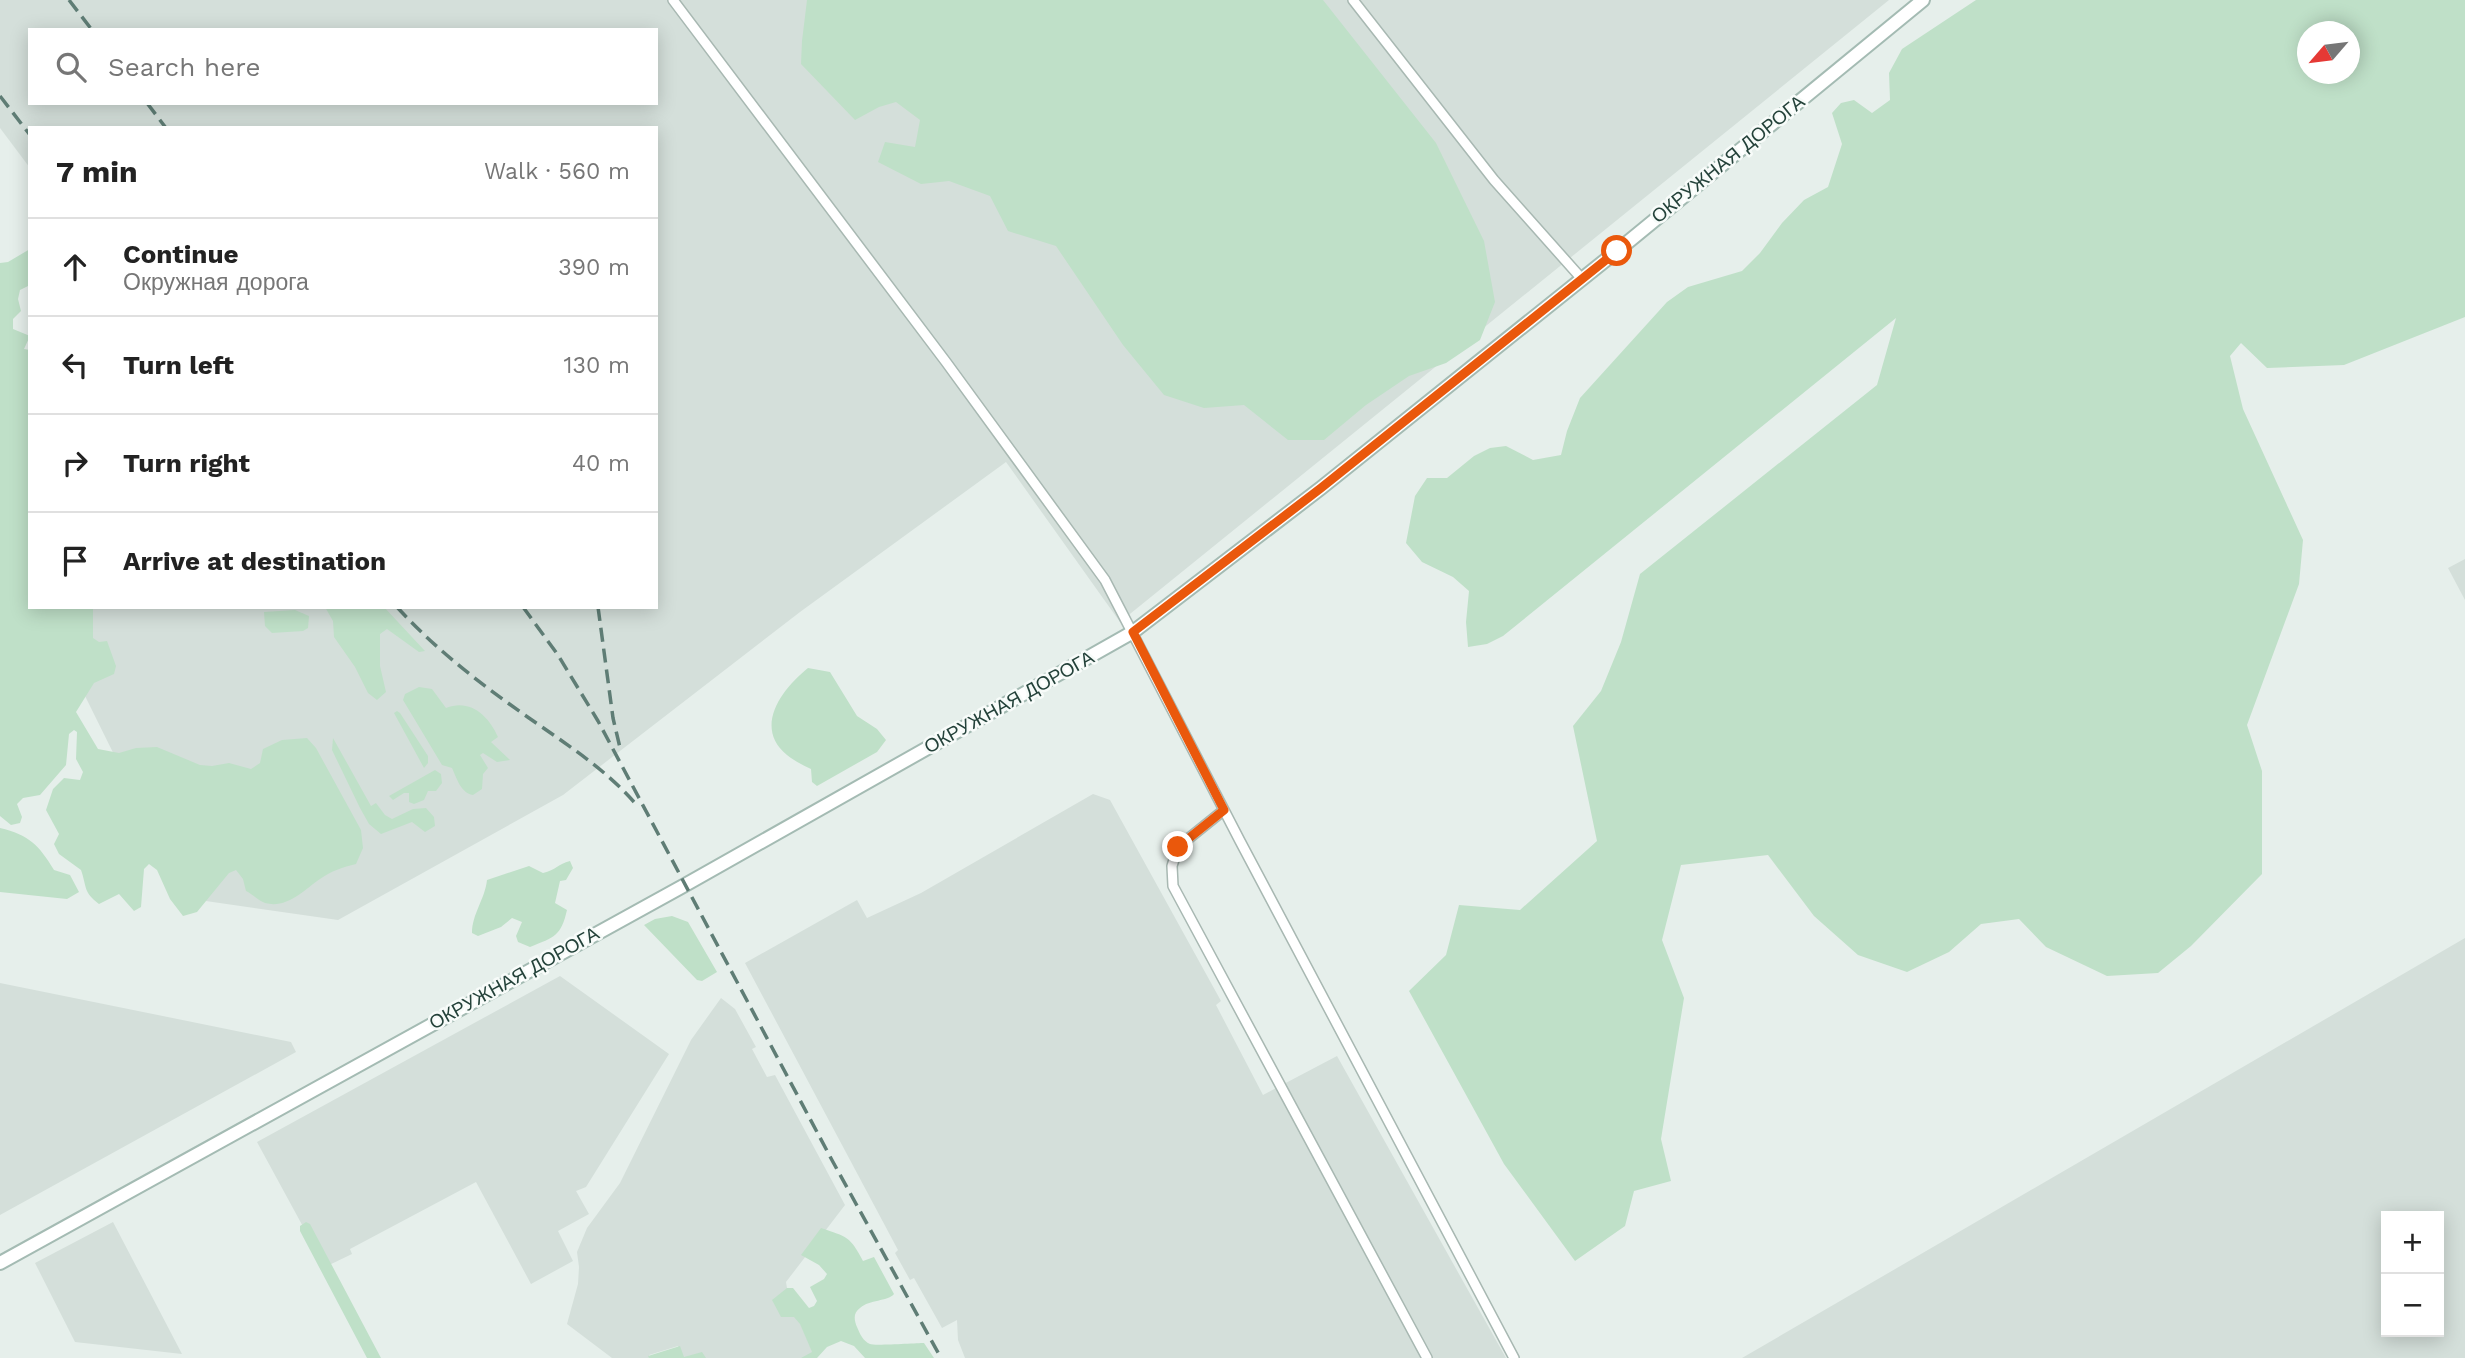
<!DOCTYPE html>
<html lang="en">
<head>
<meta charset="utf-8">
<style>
  body { margin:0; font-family:"Work Sans",sans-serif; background:#f6f6f6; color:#222 }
  .controls { position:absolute; right:21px; bottom:21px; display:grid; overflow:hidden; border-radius:0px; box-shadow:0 4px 18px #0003 }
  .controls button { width:63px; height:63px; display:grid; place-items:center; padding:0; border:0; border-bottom:2px solid #e0e0e0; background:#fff; color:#222; font:35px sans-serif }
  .compass { position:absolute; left:2297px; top:21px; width:63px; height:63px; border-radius:50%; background:#fff; box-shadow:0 4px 18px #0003; rotate:242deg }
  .stop { position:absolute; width:21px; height:21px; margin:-16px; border:5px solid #ea580c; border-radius:50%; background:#fff }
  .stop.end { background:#ea580c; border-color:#fff; box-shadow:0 2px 7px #0008 }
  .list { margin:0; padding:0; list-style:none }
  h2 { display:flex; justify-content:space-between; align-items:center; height:91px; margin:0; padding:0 28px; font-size:30px }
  h2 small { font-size:23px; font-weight:400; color:#767676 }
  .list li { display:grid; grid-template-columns:46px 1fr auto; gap:21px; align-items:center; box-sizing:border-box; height:98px; padding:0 28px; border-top:2px solid #e0e0e0 }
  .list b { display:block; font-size:26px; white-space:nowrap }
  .list p { margin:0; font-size:23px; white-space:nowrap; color:#767676 }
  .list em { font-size:23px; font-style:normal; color:#767676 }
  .icon { flex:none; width:38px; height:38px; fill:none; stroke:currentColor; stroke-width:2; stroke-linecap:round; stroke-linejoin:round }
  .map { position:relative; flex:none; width:2465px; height:1358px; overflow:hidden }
  .search { position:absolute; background:#fff; box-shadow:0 4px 18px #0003; left:28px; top:28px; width:630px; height:77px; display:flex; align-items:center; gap:18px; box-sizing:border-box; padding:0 24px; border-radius:0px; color:#767676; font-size:26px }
  .panel { position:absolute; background:#fff; box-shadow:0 4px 18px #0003; left:28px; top:126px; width:630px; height:483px; border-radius:0px }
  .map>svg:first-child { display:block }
  .built { fill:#d4dfda; fill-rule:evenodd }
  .green { fill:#bfe0c8; fill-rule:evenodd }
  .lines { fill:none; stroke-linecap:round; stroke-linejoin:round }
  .minor-casing { stroke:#a8b8b2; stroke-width:12 }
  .secondary-casing { stroke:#a4bbb3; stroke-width:16 }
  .minor { stroke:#fff; stroke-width:9 }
  .secondary { stroke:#fff; stroke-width:12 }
  .rail { stroke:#5f7d75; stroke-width:3.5; stroke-dasharray:14 7; stroke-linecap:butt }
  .route { stroke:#ea580c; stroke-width:9 }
  .labels { text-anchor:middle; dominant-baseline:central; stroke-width:5; stroke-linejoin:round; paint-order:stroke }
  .street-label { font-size:19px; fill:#24423a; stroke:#f7fbf9 }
</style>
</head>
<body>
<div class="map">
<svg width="2465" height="1358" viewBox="0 0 2465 1358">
  <rect width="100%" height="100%" fill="#e6efeb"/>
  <path class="built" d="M0,0H1889L1120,622L1006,462L800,612L563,795L338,920L185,898L41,607H656V128H30V168L0,128ZM30,30H656V103H30Z
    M2465,559V600L2448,568Z
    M1093,794L1110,800L1221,1001L1216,1005L1263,1095L1337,1056L1506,1358H965L958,1340L957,1320L942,1328L914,1278L910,1280L895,1253L898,1250L745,963L857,900L867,918L921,893Z
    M2465,938V1358H1742ZM2439,1216V1332H2386V1216Z
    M560,976L669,1054L586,1187L576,1191L589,1214L558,1231L573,1261L531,1284L476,1182L350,1249L352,1254L325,1267L257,1142Z
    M0,983L291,1042L296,1052L0,1215Z
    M721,998L735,1009L756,1047L752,1049L767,1077L775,1075L845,1205L786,1282L788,1294L815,1358H682L678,1346L649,1355V1358H612L567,1324L578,1284L579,1267L577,1252L587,1228L620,1183L691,1040Z
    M113,1222L182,1354L75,1342L35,1263Z"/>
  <path class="green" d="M807,0H1323L1436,143L1484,241L1495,302L1480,340L1446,363L1409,376L1366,405L1324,440H1288L1244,405L1204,408L1164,395L1123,345L1056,246L1008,231L990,196L949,181L921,184L878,162L885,142L915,147L920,120L896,102L879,107L855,120L801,64L802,41Z
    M1976,0H2465V317L2344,365L2267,368L2241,343L2230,356L2243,409L2303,540L2299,584L2247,725L2262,771V874L2191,946L2158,973L2107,976L2046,947L2019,919L1981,924L1949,952L1907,972L1858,955L1814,916L1768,855L1681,865L1662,940L1684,998L1661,1139L1671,1181L1634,1191L1625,1226L1575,1261L1504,1164L1409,991L1446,955L1459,905L1520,910L1597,841L1573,726L1601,691L1621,642L1640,574L1877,385L1896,318L1503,636L1487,644L1468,647L1466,622L1469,591L1453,577L1422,562L1406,543L1415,496L1427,478H1447L1474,456L1490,448L1506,446L1533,460L1561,455L1567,431L1580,398L1667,302L1688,287L1742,271L1760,253L1782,223L1804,200L1828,187L1842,144L1832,113L1841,103L1854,100L1872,113L1890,100L1889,73L1902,49ZM2308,32H2350V74H2308Z
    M30,249V285L20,290L18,299L21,311L13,319V329L30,336L24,349L30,350V607H93V638L99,642L107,641L116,666L114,674L94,683L76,712L98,749L119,753L136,748L157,747L200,765L212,766L229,763L251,769L260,763L263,749L282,740L307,738L316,748L361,830L363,848L356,864C343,867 331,871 320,879C304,890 287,909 265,903C259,901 252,894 246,891L243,879L236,870L229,873L197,912L183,916L170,899L157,870L149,864L144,869L141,907L134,911L119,894L99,904C83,892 87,887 81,870L59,854L54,844L59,834L46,810L53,789L64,778L80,780L83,772L76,759L77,732L74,730L69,734L66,765L40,795L23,798L17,804L22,817L20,823L11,825L0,816V263L8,262Z
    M325,607H384L425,651L419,652L387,629L380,634V666L386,692L377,700L368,693L355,667L334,637L333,621Z
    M295,610L309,616L308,628L303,631L272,633L265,626L264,612Z
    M808,668L830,672L857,716L877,729L886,740L877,752L817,786L812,782L811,769C803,765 794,761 787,755C753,727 782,689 808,668Z
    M419,687L432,689L446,708C470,698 489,716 498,737L491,742L510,760L497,762L483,753L480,755L488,768L483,774L482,789L473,795C461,793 457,779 452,768L442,765L403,700L405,694Z
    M397,711L400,713L428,756V763L424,768L394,713Z
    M333,738L371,806L376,803L385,815L392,819L413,809L426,808L434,817L435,826L425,832L412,822L381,834L369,824L360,808L332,750Z
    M435,770L441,774L442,783L436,791H428L424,800L414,804L409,802V793H404L393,800L389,796Z
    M0,828C29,835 39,845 54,870L70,875L79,892L67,899L0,892Z
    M570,861L573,868L566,880L560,881L555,903L567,910C561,936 555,937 530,947L518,942L516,936L522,922L512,918L501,927L478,936L472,933C472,914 485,899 487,880L529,866L543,873C556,870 558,864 570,861Z
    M672,916L688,922L717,972L702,981L697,980L644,925L655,919Z
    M306,1222L310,1224L381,1358H367L300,1231V1226Z
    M821,1228C847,1237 850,1236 863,1261L874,1257L894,1294C887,1302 870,1299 860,1308C853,1313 854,1320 857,1327C860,1334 863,1341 870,1344C874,1346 916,1343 924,1343L934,1358H865L854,1346L841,1341L827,1347L817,1358H801L812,1352L800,1324L794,1317H781L772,1300L787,1288H793L809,1308L814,1306L817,1301L810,1287L824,1279L827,1274L819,1265L801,1255Z
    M680,1346L684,1357L702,1352L706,1358H649L648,1356Z"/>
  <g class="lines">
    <defs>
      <path id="minor" d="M673,0L946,362L1105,580L1240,841L1514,1358
        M1353,0L1494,180L1582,279
        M1224,810L1178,847L1172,866L1173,886L1427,1358"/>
      <path id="secondary" d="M0,1263L685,885L1133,632L1321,488L1617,251L1923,0"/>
    </defs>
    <use href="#minor" class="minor-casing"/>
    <use href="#secondary" class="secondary-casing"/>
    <use href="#minor" class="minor"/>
    <use href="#secondary" class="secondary"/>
    <path class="rail" d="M69,0L92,30
      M0,96L30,135
      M147,103L166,128
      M397,607C436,650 482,685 529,718C566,744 604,768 634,802
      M523,607L558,655L598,721L833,1162L941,1358
      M598,607L613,718L621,752"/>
  </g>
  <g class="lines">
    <path class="route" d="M1178,847L1224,810L1133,632L1321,488L1617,251"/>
  </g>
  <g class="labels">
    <g class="street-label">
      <text transform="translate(1728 159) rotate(-39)">ОКРУЖНАЯ ДОРОГА</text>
      <text transform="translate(1009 702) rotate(-29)">ОКРУЖНАЯ ДОРОГА</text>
      <text transform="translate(514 978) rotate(-29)">ОКРУЖНАЯ ДОРОГА</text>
    </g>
  </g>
</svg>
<div class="controls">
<button>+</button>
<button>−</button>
</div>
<svg class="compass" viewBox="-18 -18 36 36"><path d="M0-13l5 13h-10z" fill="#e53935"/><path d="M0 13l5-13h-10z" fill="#767676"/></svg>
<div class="stop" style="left:1617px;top:251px"></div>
<div class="stop end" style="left:1178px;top:847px"></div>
<div class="search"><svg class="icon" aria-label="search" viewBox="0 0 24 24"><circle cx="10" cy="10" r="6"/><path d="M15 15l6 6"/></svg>Search here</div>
<section class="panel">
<h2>7 min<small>Walk · 560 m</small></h2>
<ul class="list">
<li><svg class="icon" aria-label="ahead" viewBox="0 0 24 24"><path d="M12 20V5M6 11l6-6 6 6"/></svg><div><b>Continue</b><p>Окружная дорога</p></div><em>390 m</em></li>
<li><svg class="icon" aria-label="left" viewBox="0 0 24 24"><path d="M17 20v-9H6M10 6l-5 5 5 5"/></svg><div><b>Turn left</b></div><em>130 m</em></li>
<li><svg class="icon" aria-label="right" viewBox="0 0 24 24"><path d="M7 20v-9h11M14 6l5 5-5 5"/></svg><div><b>Turn right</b></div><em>40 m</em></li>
<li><svg class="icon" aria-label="arrive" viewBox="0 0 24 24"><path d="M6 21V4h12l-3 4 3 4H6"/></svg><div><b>Arrive at destination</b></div></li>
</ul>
</section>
</div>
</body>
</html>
